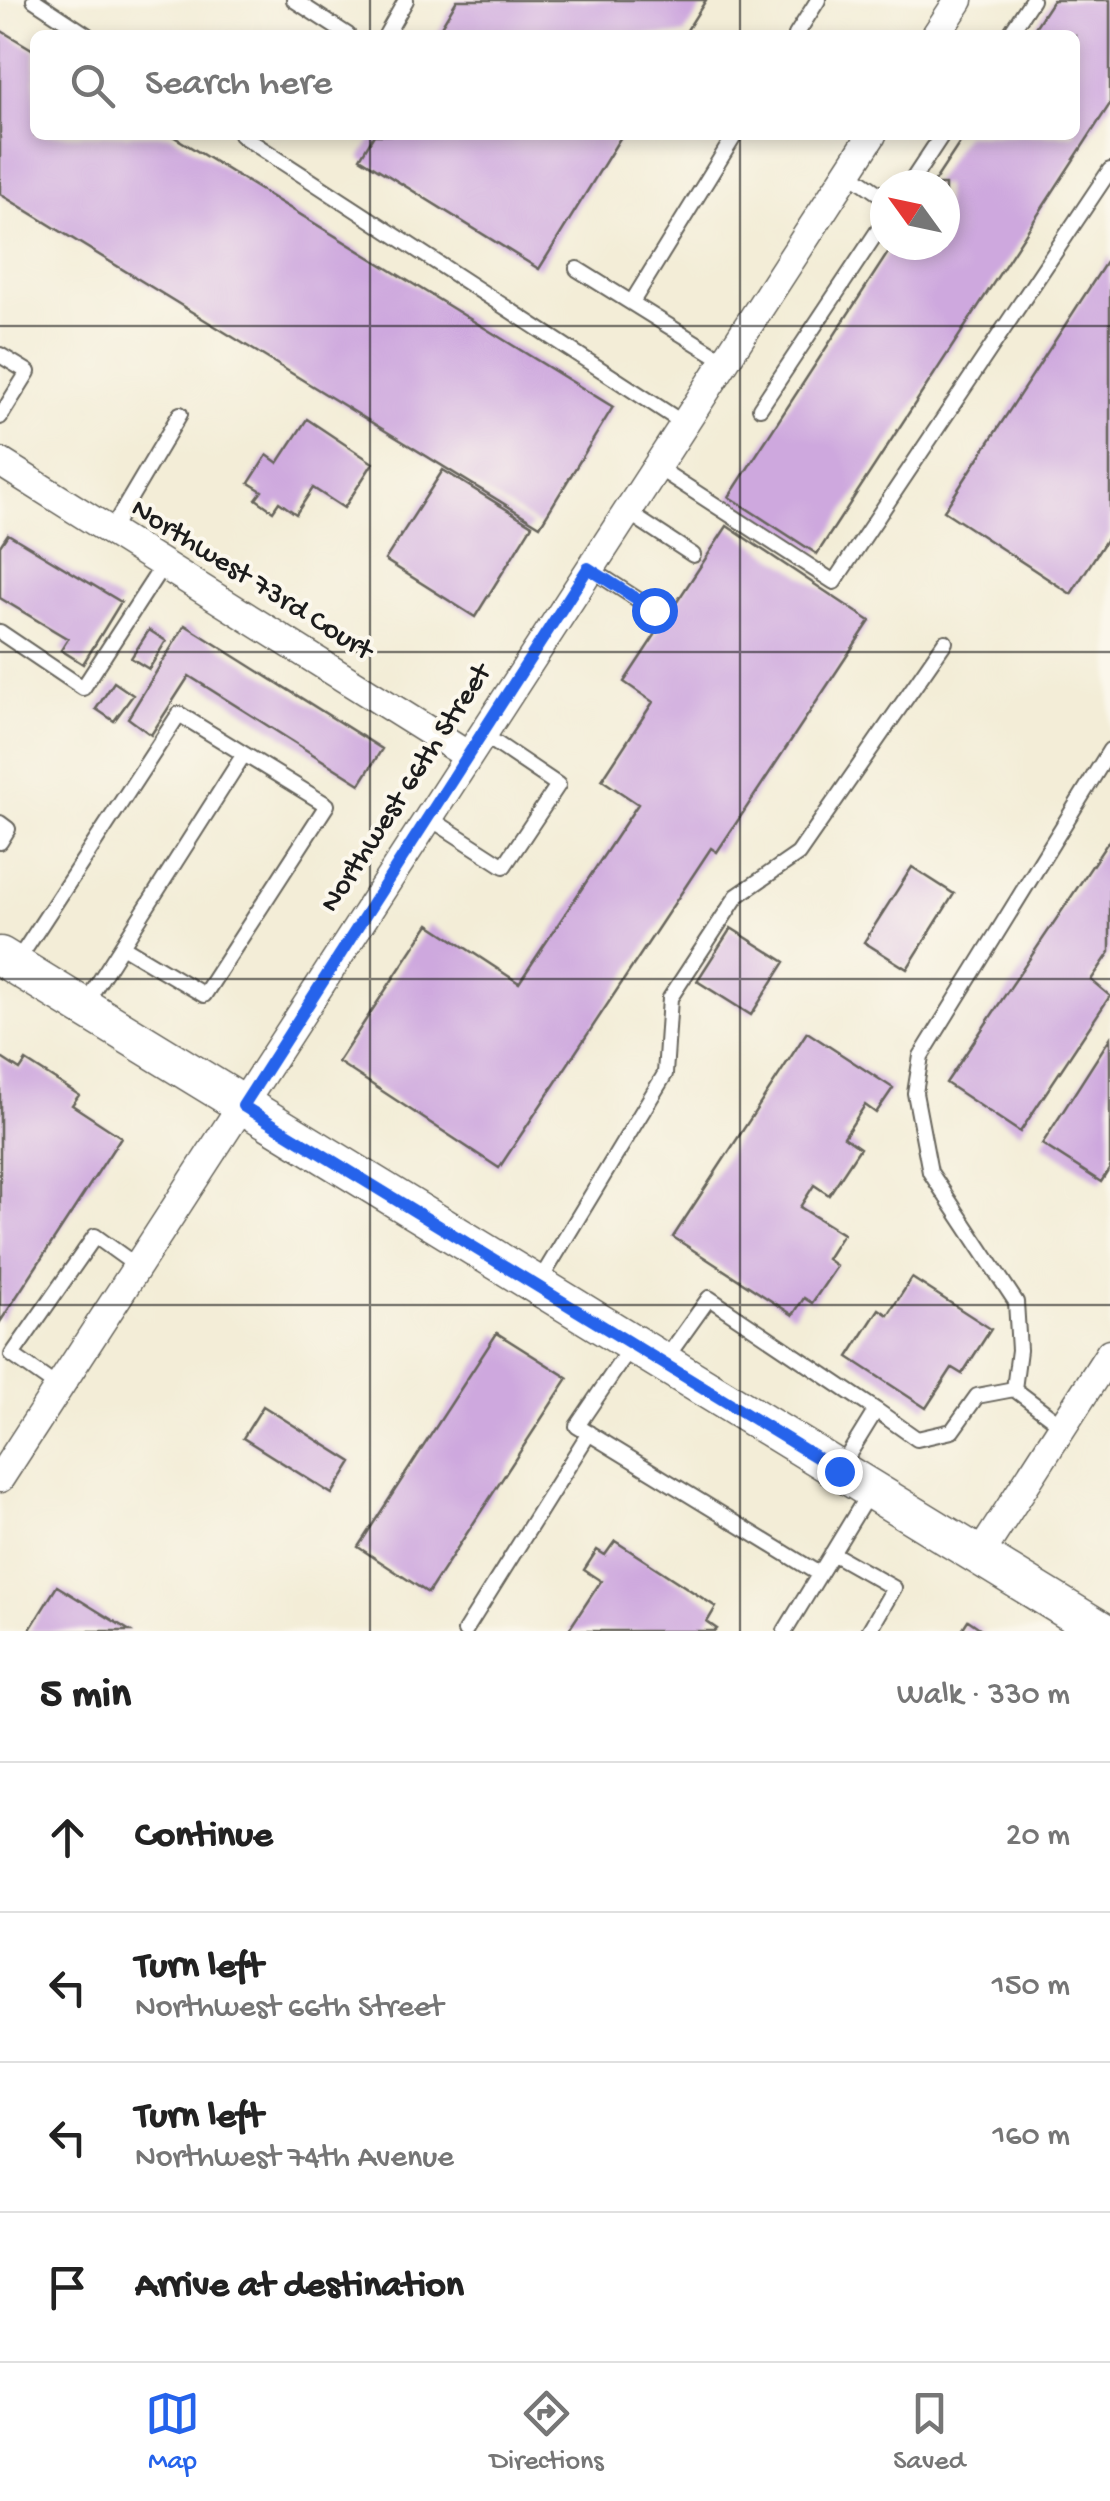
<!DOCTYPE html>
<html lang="en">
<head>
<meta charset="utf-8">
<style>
  body { margin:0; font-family:"Gochi Hand",sans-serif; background:#f2f2f2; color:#222 }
  .compass { position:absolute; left:870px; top:170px; width:90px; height:90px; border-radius:50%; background:#fff; box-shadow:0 5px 15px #0003; rotate:303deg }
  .stop { position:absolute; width:30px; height:30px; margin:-22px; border:8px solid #2563eb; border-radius:50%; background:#fff }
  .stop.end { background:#2563eb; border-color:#fff; box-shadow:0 2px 10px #0008 }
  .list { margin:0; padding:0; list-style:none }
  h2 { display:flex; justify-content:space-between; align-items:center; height:130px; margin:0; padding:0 40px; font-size:42px }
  h2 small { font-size:32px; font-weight:400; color:#767676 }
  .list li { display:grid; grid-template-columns:65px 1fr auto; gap:30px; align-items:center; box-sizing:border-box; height:150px; padding:0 40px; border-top:2px solid #e0e0e0 }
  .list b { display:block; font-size:38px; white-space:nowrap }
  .list p { margin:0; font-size:32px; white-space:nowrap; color:#767676 }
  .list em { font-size:32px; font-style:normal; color:#767676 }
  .icon { flex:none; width:55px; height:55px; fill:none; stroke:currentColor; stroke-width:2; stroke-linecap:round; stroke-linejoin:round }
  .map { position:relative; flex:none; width:1110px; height:1631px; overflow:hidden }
  .search { position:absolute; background:#fff; box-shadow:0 5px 15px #0003; left:30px; right:30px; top:30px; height:110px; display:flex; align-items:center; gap:25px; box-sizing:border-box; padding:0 35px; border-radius:15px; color:#767676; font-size:38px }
  .sheet { height:730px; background:#fff }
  nav { display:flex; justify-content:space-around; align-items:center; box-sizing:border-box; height:140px; border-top:2px solid #e0e0e0; background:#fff; font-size:28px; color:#767676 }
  nav a { display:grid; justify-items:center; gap:5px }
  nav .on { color:#2563eb }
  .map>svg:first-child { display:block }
  .building { fill:#cea8de }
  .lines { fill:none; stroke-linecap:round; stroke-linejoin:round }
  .lane-casing { stroke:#67655d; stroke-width:18 }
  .street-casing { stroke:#67655d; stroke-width:31 }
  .secondary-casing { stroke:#67655d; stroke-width:41 }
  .lane { stroke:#fff; stroke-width:14 }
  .street { stroke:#fff; stroke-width:28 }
  .secondary { stroke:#fff; stroke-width:38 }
  .route { stroke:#2563eb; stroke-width:12 }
  .grid { fill:none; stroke:#1c1c1c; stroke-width:2.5; stroke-opacity:0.55 }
  .labels { text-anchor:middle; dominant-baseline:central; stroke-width:8; stroke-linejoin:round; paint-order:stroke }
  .street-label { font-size:30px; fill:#1c1c1c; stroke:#fbf7ec }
</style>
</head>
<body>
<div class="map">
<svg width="1110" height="1631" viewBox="0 0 1110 1631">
  <rect width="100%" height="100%" fill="#fbf7ec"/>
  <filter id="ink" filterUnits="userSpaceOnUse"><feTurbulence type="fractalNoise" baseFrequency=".01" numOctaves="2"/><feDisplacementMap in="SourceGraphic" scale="20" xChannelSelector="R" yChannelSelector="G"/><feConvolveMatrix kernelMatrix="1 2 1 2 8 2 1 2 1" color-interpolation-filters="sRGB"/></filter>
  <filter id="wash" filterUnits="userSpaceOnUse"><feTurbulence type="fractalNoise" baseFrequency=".0048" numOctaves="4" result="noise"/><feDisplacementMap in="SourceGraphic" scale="40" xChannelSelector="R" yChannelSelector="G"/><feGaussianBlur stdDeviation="2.25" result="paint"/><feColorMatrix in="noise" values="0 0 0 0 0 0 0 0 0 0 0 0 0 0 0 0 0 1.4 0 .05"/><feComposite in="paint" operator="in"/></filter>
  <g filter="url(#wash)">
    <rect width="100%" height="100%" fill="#f3edd7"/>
    <g id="blocks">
      <path class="building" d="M457,0H706L684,35H436Z
        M1053,0H1110V104L817,554L729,497L893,245H945V185H932L965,135H1075V35H1030Z
        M0,30L35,51V135H171L613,407L540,526L0,194Z
        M374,135H622L539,269L360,158Z
        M1110,256V534L1071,594L944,511Z
        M307,419L373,463L344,508L313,488L296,514L279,502L273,511L256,499L262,491L249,483L267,455L278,463Z
        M443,470L532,525L475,617L385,560Z
        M727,526L870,621L717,852L711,848L499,1168L338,1062L429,924L519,983L638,804L602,780L653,702L624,682Z
        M8,534L121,602L83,664L61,650L68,639L0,598V546Z
        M185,625L382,749L360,784L189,676L151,735L128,718Z
        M149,630L166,641L149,669L131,658Z
        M114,682L133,695L114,721L96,709Z
        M1110,839V952L1091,980L1110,996L1020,1132L946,1083Z
        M912,867L954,894L907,969L864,942Z
        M731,928L785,962L751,1015L697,981Z
        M807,1032L893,1088L876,1113L865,1105L844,1137L860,1148L829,1195L814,1185L800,1207L843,1234L827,1259L837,1266L812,1303L804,1298L793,1315L673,1237Z
        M1110,1038V1168L1101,1182L1042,1144Z
        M0,1057L20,1070L26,1061L79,1095L72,1105L121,1137L0,1322Z
        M912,1278L991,1329L962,1374L952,1368L926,1408L848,1357L879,1309L888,1315Z
        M497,1333L568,1378L428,1593L358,1547Z
        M263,1406L352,1462L332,1494L243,1438Z
        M615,1541L716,1607L707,1622L717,1629L715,1631H568L601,1581L584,1570L597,1550L605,1555Z
        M57,1586L130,1631H29Z
        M968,1620L984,1631H961Z"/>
    </g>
  </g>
  <g filter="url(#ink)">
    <use href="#blocks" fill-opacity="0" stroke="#67655d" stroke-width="2.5"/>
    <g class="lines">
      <defs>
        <path id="lane" d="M34,0L87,35
          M294,0L348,35
          M386,35L406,0
          M796,35L818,0
          M1009,35L1032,0
          M241,135L683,423
          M848,172L885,198
          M909,185L942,135
          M577,269L725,361
          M632,302L735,135
          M0,355L28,372L0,417
          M760,408L885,220
          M655,466L834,582L1110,170
          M626,511L693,555
          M110,532L180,414
          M589,568L654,610
          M0,632L83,688L163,565
          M428,817L504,866L558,785L481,733
          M0,823L8,829L0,842
          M16,963L179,714L244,754
          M83,1007L244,754L327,805L204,995L122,946
          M539,1282L665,1074L670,998L737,896L798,854L945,642
          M632,1345L577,1426L819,1574
          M664,1361L709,1298L876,1410L839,1470
          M59,1388L12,1355L95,1236L138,1267
          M1014,1389L1019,1350L1016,1302L930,1172L915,1093L921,1056L1110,750
          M876,1410L917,1439L952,1431L977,1396L1014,1389L1063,1426
          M832,1553L894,1588L869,1631
          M465,1631L589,1433
          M785,1631L870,1491"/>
        <path id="street" d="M936,35L959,0
          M0,462L467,755
          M0,1478L872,135
          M979,1556L1110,1353"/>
        <path id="secondary" d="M0,956L1102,1631"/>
      </defs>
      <use href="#lane" class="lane-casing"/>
      <use href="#street" class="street-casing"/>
      <use href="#secondary" class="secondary-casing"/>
      <use href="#lane" class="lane"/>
      <use href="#street" class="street"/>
      <use href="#secondary" class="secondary"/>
    </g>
  </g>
  <g class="lines" filter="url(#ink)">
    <path class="route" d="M654,610L588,568L243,1106L839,1471"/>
  </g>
  <path class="grid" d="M370,0V35M740,0V35M370,135V1631M740,135V1631M0,326H1110M0,652H1110M0,979H1110M0,1305H1110"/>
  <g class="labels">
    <g class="street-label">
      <text transform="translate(251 581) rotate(32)">Northwest 73rd Court</text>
      <text transform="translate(407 789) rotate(-57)">Northwest 66th Street</text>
    </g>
  </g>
</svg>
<svg class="compass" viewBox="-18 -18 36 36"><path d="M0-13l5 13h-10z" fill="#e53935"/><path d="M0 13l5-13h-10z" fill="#767676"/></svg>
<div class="stop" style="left:654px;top:610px"></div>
<div class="stop end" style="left:839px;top:1471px"></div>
<div class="search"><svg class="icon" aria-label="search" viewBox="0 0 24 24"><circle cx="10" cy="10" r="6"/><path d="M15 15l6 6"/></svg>Search here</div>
</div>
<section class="sheet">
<h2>5 min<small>Walk · 330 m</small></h2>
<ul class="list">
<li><svg class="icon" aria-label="ahead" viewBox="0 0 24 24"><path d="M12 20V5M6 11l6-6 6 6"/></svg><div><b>Continue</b></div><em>20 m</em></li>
<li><svg class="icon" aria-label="left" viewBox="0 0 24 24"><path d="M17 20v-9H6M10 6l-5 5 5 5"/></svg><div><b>Turn left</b><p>Northwest 66th Street</p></div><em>150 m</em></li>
<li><svg class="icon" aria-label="left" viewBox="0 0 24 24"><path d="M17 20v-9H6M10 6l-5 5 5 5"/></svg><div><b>Turn left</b><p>Northwest 74th Avenue</p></div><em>160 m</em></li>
<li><svg class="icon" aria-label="arrive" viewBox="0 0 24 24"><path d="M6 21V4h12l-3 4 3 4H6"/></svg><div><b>Arrive at destination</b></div></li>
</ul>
</section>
<nav>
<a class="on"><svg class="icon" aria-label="map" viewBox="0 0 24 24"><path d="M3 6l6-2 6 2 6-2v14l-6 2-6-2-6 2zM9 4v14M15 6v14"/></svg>Map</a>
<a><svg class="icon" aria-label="directions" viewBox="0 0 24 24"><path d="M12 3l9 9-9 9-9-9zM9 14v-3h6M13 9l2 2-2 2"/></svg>Directions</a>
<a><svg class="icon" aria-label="saved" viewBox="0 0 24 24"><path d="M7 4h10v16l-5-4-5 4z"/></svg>Saved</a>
</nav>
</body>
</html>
